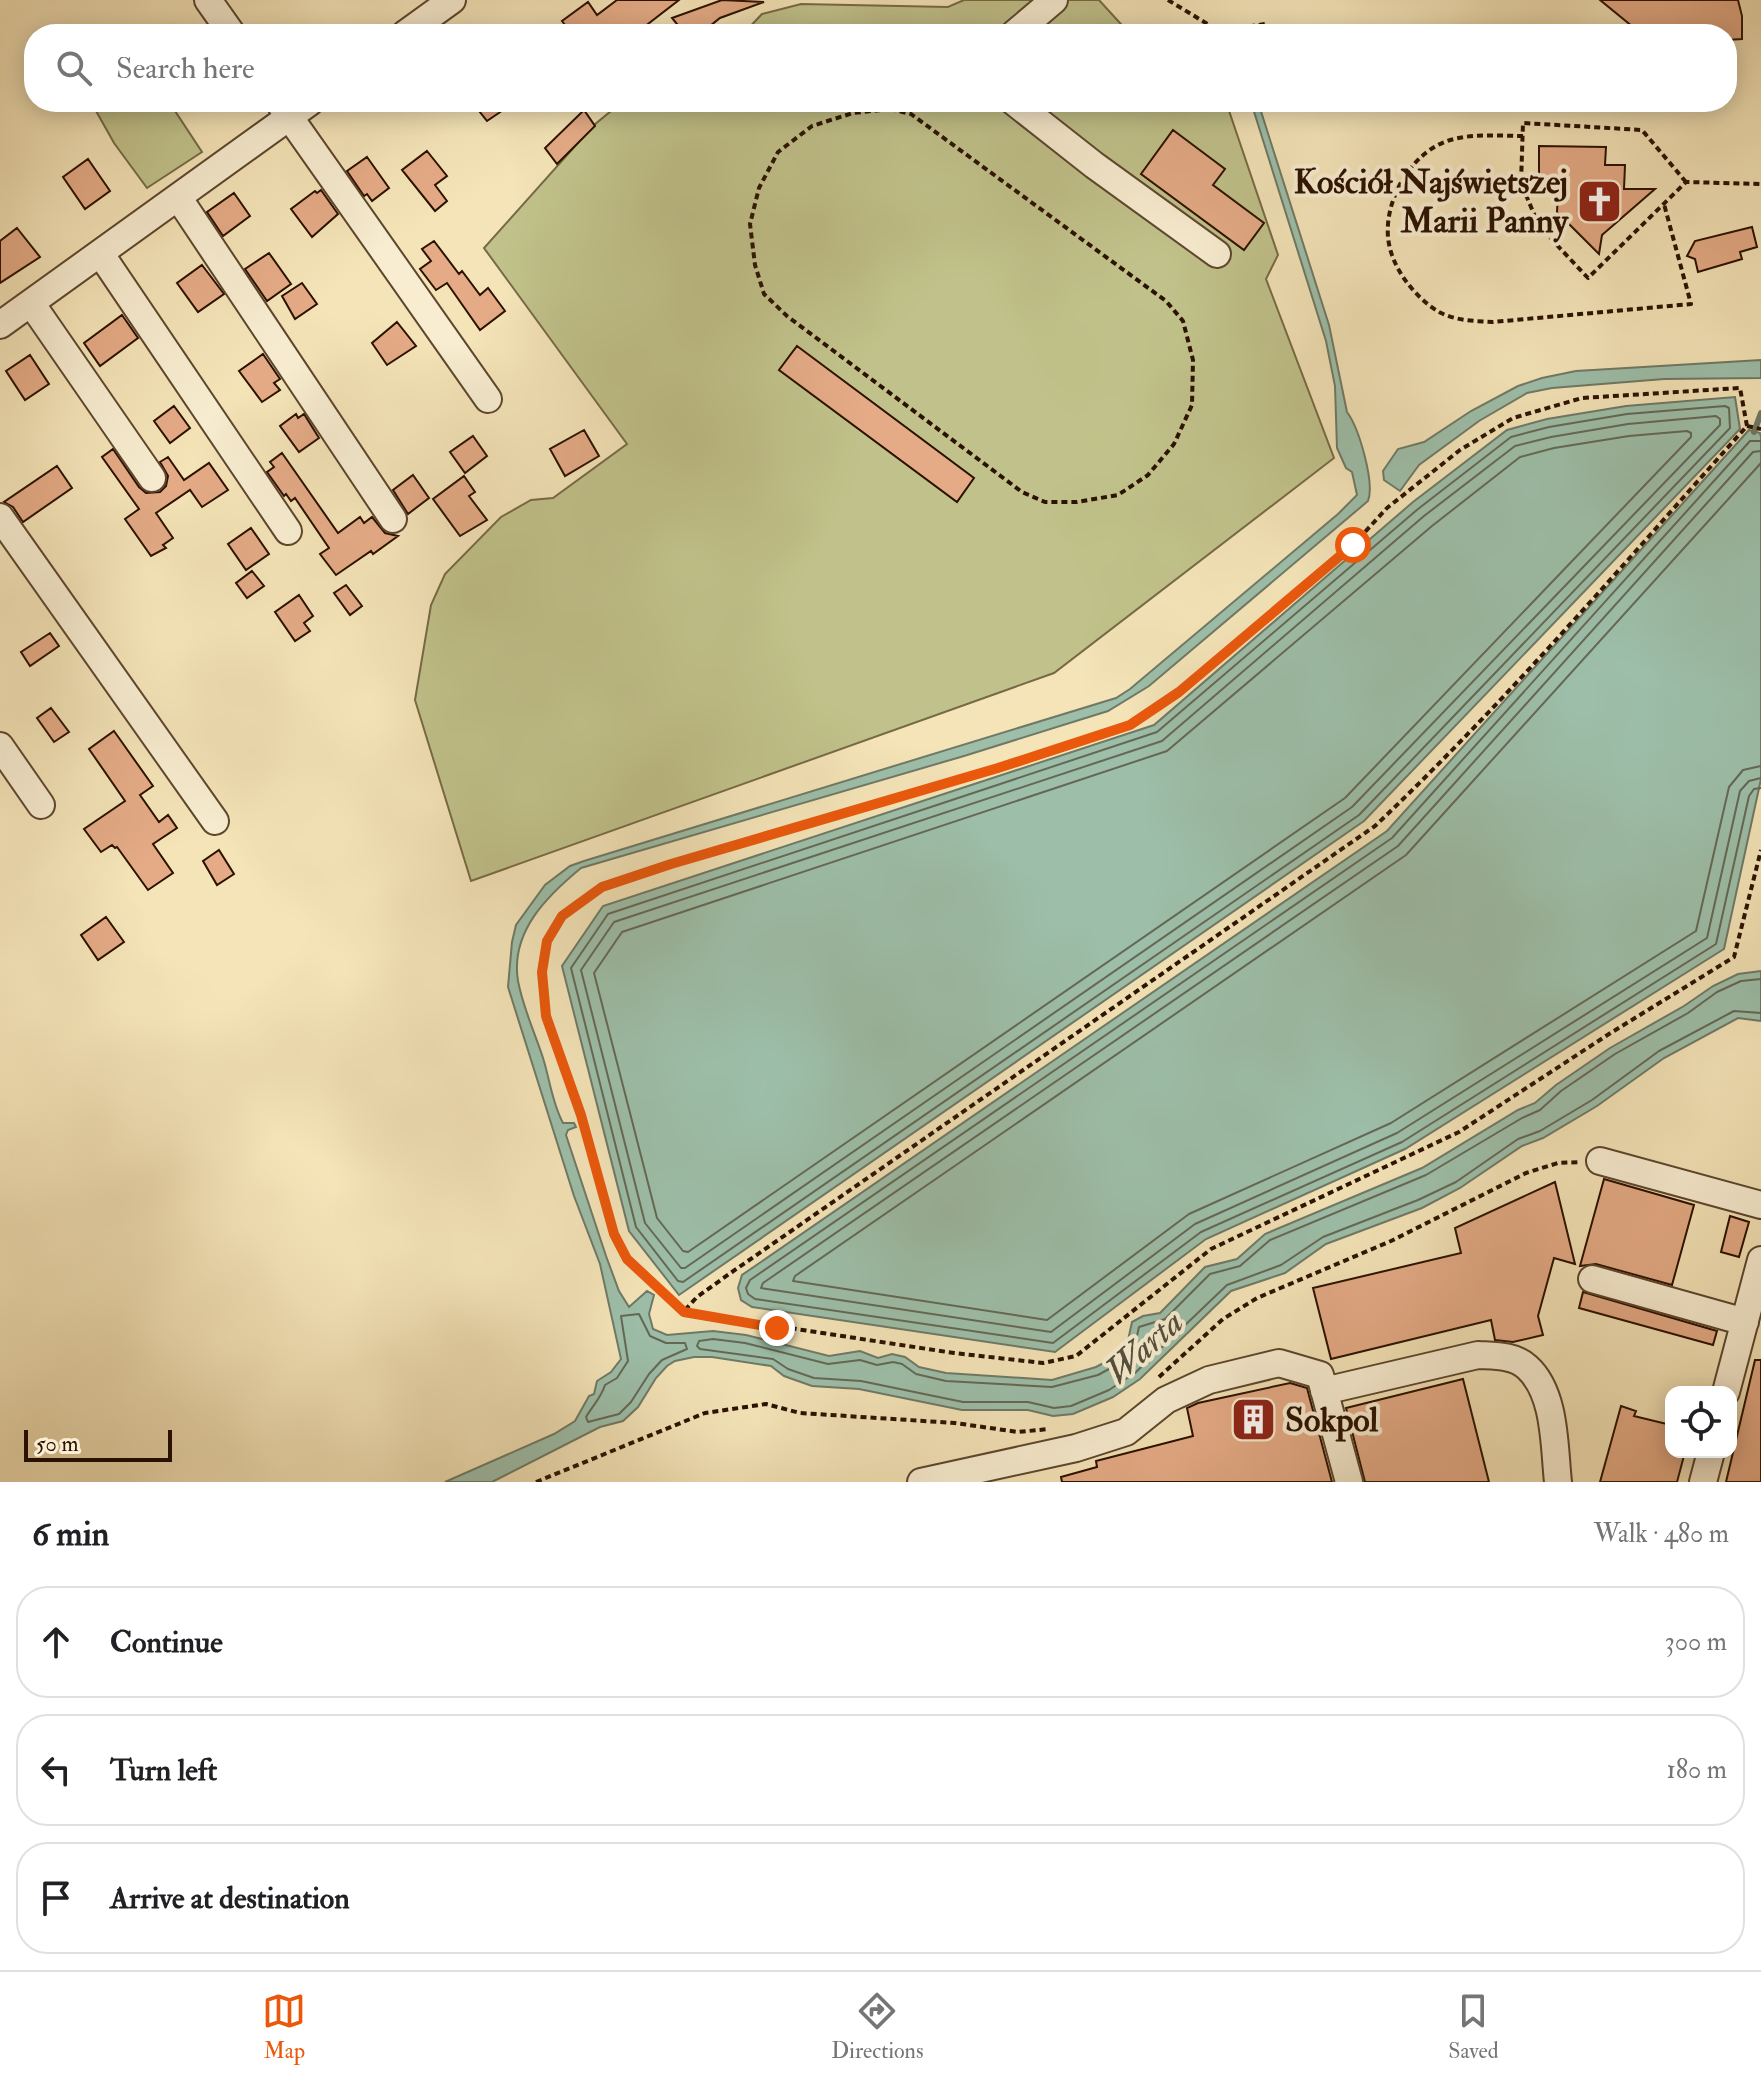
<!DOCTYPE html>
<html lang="en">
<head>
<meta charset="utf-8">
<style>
  body { margin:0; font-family:"IM FELL Double Pica",serif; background:#f6f6f6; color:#202124 }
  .controls { position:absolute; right:24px; bottom:24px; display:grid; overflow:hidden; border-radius:16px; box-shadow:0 4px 20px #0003 }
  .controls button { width:72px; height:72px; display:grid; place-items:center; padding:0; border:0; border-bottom:2px solid #e0e0e0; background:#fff; color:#202124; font:40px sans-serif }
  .scale { position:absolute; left:24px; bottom:20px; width:148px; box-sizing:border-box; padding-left:8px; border:4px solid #2b1100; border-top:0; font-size:22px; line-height:28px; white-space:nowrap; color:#2b1100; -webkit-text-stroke:6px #f8edd1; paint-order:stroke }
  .stop { position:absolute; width:24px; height:24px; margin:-18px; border:6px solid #ea580c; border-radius:50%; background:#fff }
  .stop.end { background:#ea580c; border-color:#fff; box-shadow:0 2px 8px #0008 }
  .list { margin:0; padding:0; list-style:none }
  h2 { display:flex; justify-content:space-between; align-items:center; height:104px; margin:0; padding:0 32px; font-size:34px }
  h2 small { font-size:26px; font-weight:400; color:#757577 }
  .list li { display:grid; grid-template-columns:52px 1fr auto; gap:24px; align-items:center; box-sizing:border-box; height:112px; margin:0 16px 16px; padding:0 16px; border:2px solid #e0e0e0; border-radius:32px }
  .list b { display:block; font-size:30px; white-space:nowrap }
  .list em { font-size:26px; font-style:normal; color:#757577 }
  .icon { flex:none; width:44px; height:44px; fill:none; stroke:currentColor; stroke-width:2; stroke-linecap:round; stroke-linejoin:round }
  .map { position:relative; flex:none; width:1761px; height:1482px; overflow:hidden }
  .search { position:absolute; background:#fff; box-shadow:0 4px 20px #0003; left:24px; right:24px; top:24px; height:88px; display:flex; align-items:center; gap:20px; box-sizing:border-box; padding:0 28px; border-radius:32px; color:#757577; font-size:30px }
  .sheet { height:488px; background:#fff }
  nav { display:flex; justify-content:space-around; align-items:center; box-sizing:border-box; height:112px; border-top:2px solid #e0e0e0; background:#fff; font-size:22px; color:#757577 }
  nav a { display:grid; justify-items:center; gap:4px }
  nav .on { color:#ea580c }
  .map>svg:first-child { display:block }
  .green { fill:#c1c28b; stroke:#766a46; stroke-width:2 }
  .water { fill:#9dbfaa; stroke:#6f7966; stroke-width:2 }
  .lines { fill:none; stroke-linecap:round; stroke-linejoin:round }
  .shore { stroke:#646855; stroke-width:2 }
  .stream { stroke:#6f7966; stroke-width:6 }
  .building { fill:#e4ab86; stroke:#2b1100; stroke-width:2 }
  .minor-casing { stroke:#5d462e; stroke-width:30 }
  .path { stroke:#2b1100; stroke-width:4; stroke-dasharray:6 4; stroke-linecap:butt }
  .minor { stroke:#f8edd1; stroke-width:26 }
  .route { stroke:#ea580c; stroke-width:10 }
  .labels { text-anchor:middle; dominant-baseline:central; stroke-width:8; stroke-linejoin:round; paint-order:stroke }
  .poi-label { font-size:34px; font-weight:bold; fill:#2b1100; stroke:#f8edd1; text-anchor:end }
  .water-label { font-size:36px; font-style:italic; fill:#534e3c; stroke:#f8edd1 }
</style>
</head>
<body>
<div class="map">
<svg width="1761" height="1482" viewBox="0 0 1761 1482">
  <rect width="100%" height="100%" fill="#f4e4b8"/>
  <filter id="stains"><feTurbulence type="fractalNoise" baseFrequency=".0025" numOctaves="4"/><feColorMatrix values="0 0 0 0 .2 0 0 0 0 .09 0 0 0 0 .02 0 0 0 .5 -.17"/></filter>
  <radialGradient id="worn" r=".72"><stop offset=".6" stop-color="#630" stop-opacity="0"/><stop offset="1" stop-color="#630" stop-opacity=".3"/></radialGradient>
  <path class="green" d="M964,0H1099L1130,34H743L762,14L801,4L948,7Z
    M91,102H151L150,109L175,111L202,152L147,188L114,143Z
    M622,102H1226L1278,255L1266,279L1334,458L1054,673L471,881L415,700L431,605L445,574L501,517L531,500L553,498L627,444L484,248L594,125Z"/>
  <path class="water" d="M1251,102H1258L1329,325L1347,412C1359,428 1375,483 1368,501L1149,686L1108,711L964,756L581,868C547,896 510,932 518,981C523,1008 535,1033 543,1058C550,1080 552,1103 563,1123H574L576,1127L568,1130L566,1135L606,1256L619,1291L629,1307L647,1291L654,1295L649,1314L653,1329L667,1335L713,1331L746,1335L829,1356L860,1351L878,1358L892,1354L905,1357L919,1367L946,1373L1052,1380L1096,1367L1115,1357L1127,1345L1132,1322L1143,1316L1160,1313L1205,1267L1237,1259L1265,1234L1422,1168L1518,1110L1535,1103L1556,1085L1610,1048L1684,1006L1713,986L1738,974L1761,971V1021L1738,1018L1664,1058L1597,1106L1543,1138L1522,1146L1460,1188L1422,1208L1326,1244L1285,1273L1231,1291L1140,1379L1113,1397L1073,1414L1053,1416L1028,1410H962L859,1389L812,1386L784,1376L771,1366L712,1357H694L675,1361L667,1366L656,1378L638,1407L623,1421L600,1427L492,1482H445L554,1434L575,1421L589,1396L594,1394L597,1381L611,1372L621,1359L600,1264L574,1196L508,987L512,942L516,925L545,885L570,866L584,861L1116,698L1130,689L1338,514L1357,495L1352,472L1346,468L1337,448L1335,386L1326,341Z
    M1761,360V378L1664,379L1552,388L1527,393L1479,421L1419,465L1400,491L1384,480L1383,471L1398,449L1424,442L1471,411L1518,386L1542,378L1576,371Z
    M1735,397L1740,429L1364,821L679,1295L629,1231L562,966L603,906L1154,725L1413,502L1507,430L1547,419L1626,406Z
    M1749,430L1760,433L1761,437V779L1724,949L1405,1149L1206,1239L1055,1352L752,1307L741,1300L738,1288L742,1275L1387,831Z"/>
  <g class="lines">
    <path class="shore" d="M1725,406L1729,408L1730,428L1359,815L683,1282L678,1281L636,1227L571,968L608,914L1157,732L1418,509L1511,437L1549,427L1627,414Z
      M1716,416L1720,419V425L1352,807L685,1268H681L645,1223L581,970L614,922L1162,741L1424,516L1515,446L1551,437L1628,424Z
      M1687,431L1691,433V437L1345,798L688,1252L683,1251L657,1218L594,973L622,932L1167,751L1432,526L1520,457L1554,448L1629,436Z
      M1761,441H1750L1392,838L750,1280L746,1288L748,1294L755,1299L1053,1343L1201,1232L1402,1142L1716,944L1749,796L1754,789L1761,788
      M1761,451L1753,452L1398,846L763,1283L761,1288L1051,1332L1195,1224L1397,1133L1707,938L1740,791L1749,781L1761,778
      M1761,463L1406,855L795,1276L793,1281L1047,1320L1189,1214L1391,1123L1696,931L1729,787L1743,770L1761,766
      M1761,979L1741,981L1717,992L1688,1013L1615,1054L1561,1091L1540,1110L1522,1118L1426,1175L1270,1240L1240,1266L1210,1274L1165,1319L1139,1327L1134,1349L1120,1363L1098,1375L1052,1387L946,1381L916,1374L902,1364L893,1362L877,1365L860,1360L828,1364L745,1343L713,1339L699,1341L697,1346L700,1349L773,1359L788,1369L814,1378L861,1381L963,1402H1028L1054,1408L1071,1406L1109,1390L1135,1373L1227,1285L1281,1265L1323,1237L1418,1200L1456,1182L1518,1139L1540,1131L1592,1100L1659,1051L1734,1011L1761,1013
      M639,1314L650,1336L666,1343H685L687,1349L662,1360L649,1374L631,1402L619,1414L588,1422L586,1417C593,1405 601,1398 605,1385L617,1378L628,1361L621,1316Z"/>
    <path class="stream" d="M1754,432L1761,413"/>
  </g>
  <path class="building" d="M617,0H679L635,34H572L562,21L588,2L597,15Z
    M722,0L764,2L720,18L700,34H685L672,18Z
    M1600,0H1738L1742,16V39L1727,40V34H1633V27Z
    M472,102H515L487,121Z
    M584,110L595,126L557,164L545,148Z
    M1173,130L1225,169L1213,185L1264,223L1244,250L1141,174Z
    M1539,146L1606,147L1605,165H1625L1624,189H1655L1602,235L1599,254L1557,212L1558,193L1539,176Z
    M427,151L447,176L435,185L447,201L435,211L402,170Z
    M367,157L389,188L372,201L367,194L364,196L347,171Z
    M88,159L110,191L85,209L63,177Z
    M321,190L338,214L312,237L291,209L315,191L317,193Z
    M234,193L250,216L223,236L207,212Z
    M1752,227L1757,247L1740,252L1742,259L1698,272L1695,259L1687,256L1695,241Z
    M17,228L40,257L0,283V241Z
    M434,241L459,274L462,271L480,295L488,288L505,311L480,330L447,283L436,290L420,269L431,261L422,249Z
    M269,253L291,284L267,301L245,269Z
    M202,265L224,294L198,312L177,283Z
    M302,283L317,304L295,319L282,296Z
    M122,315L138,338L100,366L84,343Z
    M397,322L416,346L387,365L372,343Z
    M797,346L974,478L957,502L779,370Z
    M263,354L280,379L274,383L280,390L262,402L239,371Z
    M30,355L49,384L25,400L6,371Z
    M174,406L190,428L170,443L154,421Z
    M296,414L298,418L304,414L319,438L299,452L280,426Z
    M584,430L599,456L565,476L550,449Z
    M473,436L487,456L465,473L450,452Z
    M113,449L139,487L146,493L160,492L166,486L168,476L160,462L168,457L184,480L209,463L228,490L202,507L190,490L156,513L173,538L163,545L166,548L151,556L125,519L139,509L102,457Z
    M282,453L338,533L360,517L364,523L372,517L385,533L398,536L373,554L371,551L336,575L320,554L329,548L295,498L291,501L286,494L284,496L267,472L274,467L270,462Z
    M57,466L72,488L23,522L13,507L4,502Z
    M413,475L429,498L408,514L393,490Z
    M464,476L475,492L469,496L487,520L460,536L433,499Z
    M251,528L269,554L246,570L228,544Z
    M252,571L264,586L247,598L236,583Z
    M346,585L362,606L350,615L334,593Z
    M299,595L313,616L304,623L310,631L295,641L275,612Z
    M50,633L59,646L30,666L21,652Z
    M51,708L69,732L54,742L37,718Z
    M114,731L153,786L140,795L159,822L168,815L177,828L153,844L173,873L148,890L117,847L115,848L112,845L101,852L84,829L125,801L89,749Z
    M219,850L234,874L217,885L203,861Z
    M106,917L124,942L98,960L81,935Z
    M1604,1179L1694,1205L1672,1285L1596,1264L1580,1266Z
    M1555,1182L1575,1264L1554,1258L1538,1316L1543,1335L1513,1342L1495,1340L1491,1320L1331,1359L1313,1288L1461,1253L1455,1228Z
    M1730,1216L1749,1222L1739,1257L1721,1252Z
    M1583,1292L1717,1331L1713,1345L1579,1308Z
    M1755,1360H1761V1482H1726Z
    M1463,1379L1489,1482H1365L1346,1408Z
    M1290,1383L1307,1388L1332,1482H1062L1061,1477L1097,1467L1096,1461L1193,1436L1187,1408L1198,1403Z
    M1621,1406L1636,1411L1634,1416L1671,1425V1452H1685L1677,1482H1600Z"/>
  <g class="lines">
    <defs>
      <path id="minor" d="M208,0L232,34
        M405,34L452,0
        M1014,34L1054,0
        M1014,102L1094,165L1217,254
        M281,105L488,399
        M178,197L393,519
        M100,253L288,531
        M31,303L152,478
        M0,325L310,102
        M0,517L215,821
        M0,746L41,805
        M1600,1161L1761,1205
        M1592,1279L1745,1322
        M1324,1391L1478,1355C1494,1356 1514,1355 1527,1367C1556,1393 1554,1446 1558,1482
        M1726,1392L1761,1260
        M921,1482L1076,1448L1126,1432L1166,1400L1209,1380L1279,1363L1320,1375L1349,1482
        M1703,1482L1711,1452"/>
    </defs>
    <use href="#minor" class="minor-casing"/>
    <path class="path" d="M1168,0L1219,31L1265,24
      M890,109L911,114L1166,301L1183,321L1193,360L1192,405L1174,444L1148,475L1118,495L1077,502H1045L1022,492L787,316L764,294L755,265L750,224L759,188L778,152L812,126L853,113Z
      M1523,136C1495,136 1463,132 1438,145C1405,162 1382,208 1389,244C1394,271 1416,298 1439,312C1456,321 1475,321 1493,322L1691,304L1664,204
      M1686,182L1642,130L1523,123L1521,183L1539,226L1588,278L1686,182L1761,184
      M1747,426L1740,388L1582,398L1513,418L1460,450L1387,508L1353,545L1179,692L1130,725L1082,743L671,864L602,887L562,916L547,941L542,972L546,1016L581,1115L614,1234L627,1259L684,1312L954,1353L1043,1363L1076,1356L1211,1249L1459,1132L1609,1034L1734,957L1761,850
      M1747,426L1761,429
      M685,1310L697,1297L732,1272L1375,826C1507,701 1626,561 1747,426
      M1159,1377L1223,1319L1257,1298L1391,1241L1526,1173L1558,1163L1581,1162
      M536,1482L705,1413L766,1404L800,1413L955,1423L1018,1432L1049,1429"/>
    <use href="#minor" class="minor"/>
  </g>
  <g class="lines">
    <path class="route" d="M777,1328L684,1312L627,1259L614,1234L581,1115L546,1016L542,972L547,941L562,916L602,887L671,864L998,768L1130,725L1179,692L1353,545"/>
  </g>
  <defs>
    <symbol id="church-square" viewBox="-11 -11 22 22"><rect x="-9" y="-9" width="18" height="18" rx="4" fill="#8f2418" stroke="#f8edd1"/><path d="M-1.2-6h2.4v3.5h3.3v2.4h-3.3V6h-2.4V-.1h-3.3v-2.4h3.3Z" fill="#fff"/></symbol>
    <symbol id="building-square" viewBox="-11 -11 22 22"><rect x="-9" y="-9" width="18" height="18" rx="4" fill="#8f2418" stroke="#f8edd1"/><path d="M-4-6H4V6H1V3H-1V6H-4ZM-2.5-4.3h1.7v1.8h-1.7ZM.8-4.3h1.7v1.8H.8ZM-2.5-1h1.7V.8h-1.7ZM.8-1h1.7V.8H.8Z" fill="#fff"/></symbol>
  </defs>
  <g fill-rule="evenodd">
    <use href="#church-square" x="1574" y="176" width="51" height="51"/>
    <use href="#building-square" x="1228" y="1394" width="51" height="51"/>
  </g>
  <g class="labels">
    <g class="poi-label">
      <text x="1568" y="182">Kościół Najświętszej<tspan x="1568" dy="39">Marii Panny</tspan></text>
      <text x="1285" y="1420" text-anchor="start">Sokpol</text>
    </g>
    <g class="water-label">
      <text transform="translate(1144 1347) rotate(-42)">Warta</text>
    </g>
  </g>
  <rect width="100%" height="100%" filter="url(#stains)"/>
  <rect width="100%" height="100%" fill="url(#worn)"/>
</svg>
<div class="controls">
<button><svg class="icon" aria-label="locate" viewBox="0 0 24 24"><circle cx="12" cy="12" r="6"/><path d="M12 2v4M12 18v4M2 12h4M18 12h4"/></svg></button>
</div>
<div class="scale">50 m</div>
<div class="stop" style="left:1353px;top:545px"></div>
<div class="stop end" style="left:777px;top:1328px"></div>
<div class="search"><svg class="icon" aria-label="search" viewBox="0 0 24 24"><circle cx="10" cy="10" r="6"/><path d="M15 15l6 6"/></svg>Search here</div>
</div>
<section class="sheet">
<h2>6 min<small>Walk · 480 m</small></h2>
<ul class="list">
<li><svg class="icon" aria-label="ahead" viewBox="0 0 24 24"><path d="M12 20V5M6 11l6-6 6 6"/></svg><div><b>Continue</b></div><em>300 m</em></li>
<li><svg class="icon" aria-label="left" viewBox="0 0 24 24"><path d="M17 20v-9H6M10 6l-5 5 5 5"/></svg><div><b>Turn left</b></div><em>180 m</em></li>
<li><svg class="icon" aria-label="arrive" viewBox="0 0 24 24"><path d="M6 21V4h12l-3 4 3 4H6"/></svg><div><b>Arrive at destination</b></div></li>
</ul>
</section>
<nav>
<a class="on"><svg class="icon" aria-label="map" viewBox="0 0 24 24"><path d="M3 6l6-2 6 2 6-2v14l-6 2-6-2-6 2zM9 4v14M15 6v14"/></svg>Map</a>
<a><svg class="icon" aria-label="directions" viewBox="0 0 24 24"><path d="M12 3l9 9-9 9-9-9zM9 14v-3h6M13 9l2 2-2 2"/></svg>Directions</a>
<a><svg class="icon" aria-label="saved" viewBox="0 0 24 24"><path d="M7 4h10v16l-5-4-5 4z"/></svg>Saved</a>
</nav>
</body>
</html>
